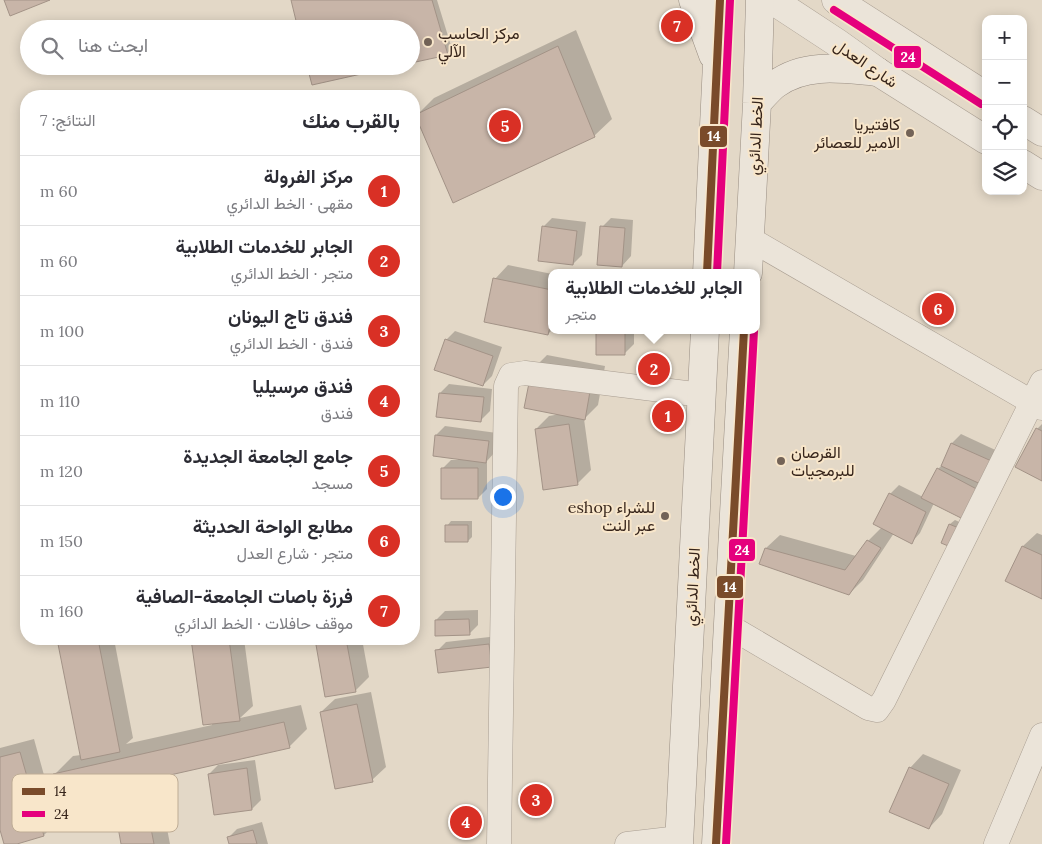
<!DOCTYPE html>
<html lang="ar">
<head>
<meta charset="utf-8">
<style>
  body { margin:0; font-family:Lora,Vazirmatn,serif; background:#f2f2f3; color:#2b2b33; direction:rtl }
  .controls { position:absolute; right:15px; top:15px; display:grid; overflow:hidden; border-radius:10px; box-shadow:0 2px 12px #0003 }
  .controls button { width:45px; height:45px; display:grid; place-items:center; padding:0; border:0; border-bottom:1px solid #e1e1e2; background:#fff; color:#2b2b33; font:25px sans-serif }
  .you { position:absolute; left:502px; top:496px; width:18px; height:18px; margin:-12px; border:4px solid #fff; border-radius:50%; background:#1a73e8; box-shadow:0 0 0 8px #1a73e833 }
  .badge { display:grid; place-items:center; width:32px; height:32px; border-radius:50%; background:#d93025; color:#fff; font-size:16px; font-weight:700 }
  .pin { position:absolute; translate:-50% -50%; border:2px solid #fff; box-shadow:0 1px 5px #0006 }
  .popup { position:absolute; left:548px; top:269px; width:212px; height:65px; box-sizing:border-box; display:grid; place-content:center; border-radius:10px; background:#fff; filter:drop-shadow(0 1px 4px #0005); font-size:16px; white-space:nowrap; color:#7c7c81 }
  .popup b { font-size:19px; color:#2b2b33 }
  .popup::after { content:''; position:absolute; left:50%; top:100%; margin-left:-10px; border:10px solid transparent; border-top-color:#fff }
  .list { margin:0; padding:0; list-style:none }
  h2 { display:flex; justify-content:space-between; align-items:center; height:65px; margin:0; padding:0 20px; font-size:21px }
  h2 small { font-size:16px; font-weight:400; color:#7c7c81 }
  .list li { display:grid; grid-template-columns:32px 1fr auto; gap:15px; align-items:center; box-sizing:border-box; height:70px; padding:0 20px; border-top:1px solid #e1e1e2 }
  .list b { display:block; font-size:19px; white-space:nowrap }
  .list p { margin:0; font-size:16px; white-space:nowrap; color:#7c7c81 }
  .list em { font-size:16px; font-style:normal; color:#7c7c81 }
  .icon { flex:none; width:28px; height:28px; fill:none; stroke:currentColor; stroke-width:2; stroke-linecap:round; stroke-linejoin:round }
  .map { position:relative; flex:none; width:1042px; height:844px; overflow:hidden; direction:ltr }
  .search { position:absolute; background:#fff; box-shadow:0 2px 12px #0003; left:20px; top:20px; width:400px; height:55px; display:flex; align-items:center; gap:12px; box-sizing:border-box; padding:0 18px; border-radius:28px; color:#7c7c81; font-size:19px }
  .panel { position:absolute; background:#fff; box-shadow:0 2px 12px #0003; left:20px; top:90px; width:400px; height:555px; border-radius:20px; direction:rtl }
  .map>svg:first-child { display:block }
  .shadow { fill:#0003 }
  .building { fill:#c8b5a8; stroke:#a39387 }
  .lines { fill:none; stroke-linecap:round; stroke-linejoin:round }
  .minor-casing { stroke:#a89d91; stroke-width:25 }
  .tertiary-casing { stroke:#a89d91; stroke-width:29 }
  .secondary-casing { stroke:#978c81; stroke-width:29 }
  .minor { stroke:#ebe4d9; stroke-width:24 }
  .tertiary { stroke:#ebe4d9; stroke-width:28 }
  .secondary { stroke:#ebe4d9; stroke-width:28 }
  .bus-1-casing { stroke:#f8e6ca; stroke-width:11 }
  .bus-2-casing { stroke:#f8e6ca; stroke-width:11 }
  .bus-1 { stroke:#7a4b2a; stroke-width:8 }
  .bus-2 { stroke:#e5007d; stroke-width:8 }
  .poi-dot { fill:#736357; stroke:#f8e6ca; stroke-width:2 }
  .labels { text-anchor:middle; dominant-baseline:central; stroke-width:4; stroke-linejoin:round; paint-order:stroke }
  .poi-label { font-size:16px; fill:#36241a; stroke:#f8e6ca; text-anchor:start }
  .street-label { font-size:16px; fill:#36241a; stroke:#f8e6ca }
  .key { fill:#f8e6ca; stroke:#beac95; stroke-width:1 }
  .key-label { font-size:14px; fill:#36241a }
  .line-badge { stroke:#f8e6ca; stroke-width:2 }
  .badge-label { font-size:14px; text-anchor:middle; font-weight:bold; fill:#fff }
</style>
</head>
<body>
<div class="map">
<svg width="1042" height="844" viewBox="0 0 1042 844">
  <rect width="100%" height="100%" fill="#e3d8c7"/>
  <path class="shadow" d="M292,0H437L452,49L447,53L411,29Z
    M576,30L612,119L594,136L416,116L434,98Z
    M414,213L419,252L414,257Z
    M552,218L586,222L582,255L573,264L543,227Z
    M611,218L633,220L631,256L622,266L602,227Z
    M508,265L552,274V330L548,334L495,279Z
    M598,330H634V344L625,353Z
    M455,331L502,347L492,376L483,385L446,340Z
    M414,332L419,336L414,345Z
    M547,355L605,366L598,405L584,419L591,470L577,484L536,429L549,416L560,414L533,369Z
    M449,384L492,389L490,411L481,420L440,393Z
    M1042,424V479L1017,466L1037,429Z
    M445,426L497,433L495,452L487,461V489L478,498L442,469L451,460H458V458L436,435Z
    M961,434L1004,454L979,513L934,503L920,533L912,542L894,533L863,580L849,594L766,548L780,535L856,556L868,541L882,527L890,494L899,485L923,497L938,469L943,464L952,443Z
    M955,520L970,527L942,542L950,524Z
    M451,521H472V537L468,541L447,526Z
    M1037,533L1042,535V598L1007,580L1023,546Z
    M478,610V625L469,634L436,620L445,611Z
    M498,636L500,657L437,651L446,642Z
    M59,639H114L133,738L126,744L212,725V723L204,724L193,639H244L253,706L240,718L301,705L307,729L289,747L157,777L170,844H123L113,794L122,785L55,774L73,756L81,755Z
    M316,639H362L369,677L355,691L326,695Z
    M371,692L386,767L372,780L321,712L335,699Z
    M34,739L57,822L44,835L12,844H5L0,826V748Z
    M923,754L961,770L942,814L929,828L910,768Z
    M255,760L261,800L252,809L215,813L209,774L218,765Z
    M262,822L268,844H230L228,838L237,829Z"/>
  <path class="building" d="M4,0H50L10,16Z
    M291,0H432L448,55L411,63V29H298Z
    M558,46L595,137L453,203L415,115Z
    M307,66H397L312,85Z
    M542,226L577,231L573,265L538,261Z
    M600,226L625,228L622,267L597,265Z
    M493,278L552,290V318L548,335L484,322Z
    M596,330H625V355H596Z
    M445,339L493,356L483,386L434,370Z
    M532,368L592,380L585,420L524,408Z
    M439,393L484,397L481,422L436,417Z
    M569,424L578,485L543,490L535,429Z
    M1036,428L1042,431V481L1015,467Z
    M435,435L489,441L486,463L433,456Z
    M951,443L996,463L985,486L941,466Z
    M441,468H478V499H441Z
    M937,468L986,494L971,523L921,498Z
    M889,493L926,512L912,544L873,524Z
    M949,524L966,531L958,550L941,543Z
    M445,525H468V542H445Z
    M867,540L881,548L849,595L759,564L765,548L845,570Z
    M1022,546L1042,555V599L1005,581Z
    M469,619L470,635L435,636V620Z
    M57,639H98L120,752L81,760Z
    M191,639H229L240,721L203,725Z
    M315,639H346L356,692L325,697Z
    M489,644L492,667L438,673L435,650Z
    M357,704L373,782L335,789L320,712Z
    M284,722L290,748L59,800L53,774Z
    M20,752L44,836L17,844H4L0,830V757Z
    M909,767L949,784L929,829L889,812Z
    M247,768L252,810L214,815L208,774Z
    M143,787L154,844H121L112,793Z
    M253,830L257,844H229L227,837Z"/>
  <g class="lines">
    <defs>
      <path id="minor" d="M750,239L1042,408
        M727,625L868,708L877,710L884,700L1042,382
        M499,844L506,386L511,375L525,373L702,395
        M627,844L679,838
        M996,844L1042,735"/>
      <path id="tertiary" d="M772,0L836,42L878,72L986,140
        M836,0L986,96
        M1023,120L1042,132
        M1023,164L1042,176"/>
      <path id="secondary" d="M693,0L713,55
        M838,0L839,2
        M757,103C763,97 769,89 776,84C806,62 844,69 878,72
        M707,273L720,0
        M748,273L757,103L760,0
        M679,844L705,330
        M716,844L744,330"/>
    </defs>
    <use href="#minor" class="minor-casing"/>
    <use href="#tertiary" class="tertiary-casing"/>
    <use href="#secondary" class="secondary-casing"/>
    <use href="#minor" class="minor"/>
    <use href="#tertiary" class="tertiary"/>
    <use href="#secondary" class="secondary"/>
    <defs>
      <path id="bus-1" d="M707,273L720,0
        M716,844L744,330"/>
      <path id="bus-2" d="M834,10L981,104
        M717,273L730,0
        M726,844L754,331"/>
    </defs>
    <use href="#bus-1" class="bus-1-casing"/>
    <use href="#bus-2" class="bus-2-casing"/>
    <use href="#bus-1" class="bus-1"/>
    <use href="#bus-2" class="bus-2"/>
  </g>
  <g class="poi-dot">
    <circle cx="428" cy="42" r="5"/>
    <circle cx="910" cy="133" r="5"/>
    <circle cx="781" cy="461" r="5"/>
    <circle cx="665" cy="516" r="5"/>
  </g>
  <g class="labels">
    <g class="poi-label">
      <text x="438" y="33">مركز الحاسب<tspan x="438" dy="18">الآلي</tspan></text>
      <text x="900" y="124" text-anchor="end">كافتيريا<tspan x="900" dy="18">الامير للعصائر</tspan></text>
      <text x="791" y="452">القرصان<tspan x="791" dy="18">للبرمجيات</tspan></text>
      <text x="655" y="507" text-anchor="end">eshop للشراء<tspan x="655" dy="18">عبر النت</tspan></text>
    </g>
    <g class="street-label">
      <text transform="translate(866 63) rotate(34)">شارع العدل</text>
      <text transform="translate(755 136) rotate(-87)">الخط الدائري</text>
      <text transform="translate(692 587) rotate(-87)">الخط الدائري</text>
    </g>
  </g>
  <rect x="12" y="774" width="166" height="58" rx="8" class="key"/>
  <rect x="22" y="788" width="23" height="7" fill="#7a4b2a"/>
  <rect x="22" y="811" width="23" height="6" fill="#e5007d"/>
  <g class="key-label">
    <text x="54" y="796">14</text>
    <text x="54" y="819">24</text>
  </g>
  <g class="line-badge">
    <rect x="893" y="45" width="29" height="24" rx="5" fill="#e5007d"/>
    <rect x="699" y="125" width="29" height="23" rx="5" fill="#7a4b2a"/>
    <rect x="728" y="538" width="28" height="24" rx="5" fill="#e5007d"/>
    <rect x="716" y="575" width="28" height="24" rx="5" fill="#7a4b2a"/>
  </g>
  <g class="badge-label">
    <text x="908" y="62">24</text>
    <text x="714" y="141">14</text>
    <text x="742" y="555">24</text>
    <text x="730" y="592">14</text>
  </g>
</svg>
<div class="controls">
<button>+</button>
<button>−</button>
<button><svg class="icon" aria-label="locate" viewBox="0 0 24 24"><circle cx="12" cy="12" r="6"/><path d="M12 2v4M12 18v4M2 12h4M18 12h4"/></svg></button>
<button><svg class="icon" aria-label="layers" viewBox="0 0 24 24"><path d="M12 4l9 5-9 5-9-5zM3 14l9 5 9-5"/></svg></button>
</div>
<div class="you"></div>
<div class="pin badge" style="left:668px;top:416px">1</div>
<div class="pin badge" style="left:654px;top:369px">2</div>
<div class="popup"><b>الجابر للخدمات الطلابية</b>متجر</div>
<div class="pin badge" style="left:536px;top:800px">3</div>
<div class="pin badge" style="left:466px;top:822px">4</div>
<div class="pin badge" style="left:505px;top:126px">5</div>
<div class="pin badge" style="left:938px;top:309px">6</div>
<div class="pin badge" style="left:677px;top:26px">7</div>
<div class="search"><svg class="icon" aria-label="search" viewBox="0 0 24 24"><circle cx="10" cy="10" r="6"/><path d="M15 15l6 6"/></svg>ابحث هنا</div>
<section class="panel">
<h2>بالقرب منك<small>النتائج: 7</small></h2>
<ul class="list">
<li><span class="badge">1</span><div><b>مركز الفرولة</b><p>مقهى · الخط الدائري</p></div><em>60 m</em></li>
<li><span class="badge">2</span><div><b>الجابر للخدمات الطلابية</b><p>متجر · الخط الدائري</p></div><em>60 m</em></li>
<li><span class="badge">3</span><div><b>فندق تاج اليونان</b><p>فندق · الخط الدائري</p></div><em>100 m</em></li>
<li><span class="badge">4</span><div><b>فندق مرسيليا</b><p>فندق</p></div><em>110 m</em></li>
<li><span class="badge">5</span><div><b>جامع الجامعة الجديدة</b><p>مسجد</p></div><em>120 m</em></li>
<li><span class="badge">6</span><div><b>مطابع الواحة الحديثة</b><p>متجر · شارع العدل</p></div><em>150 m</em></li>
<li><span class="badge">7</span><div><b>فرزة باصات الجامعة-الصافية</b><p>موقف حافلات · الخط الدائري</p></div><em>160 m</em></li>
</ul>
</section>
</div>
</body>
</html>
